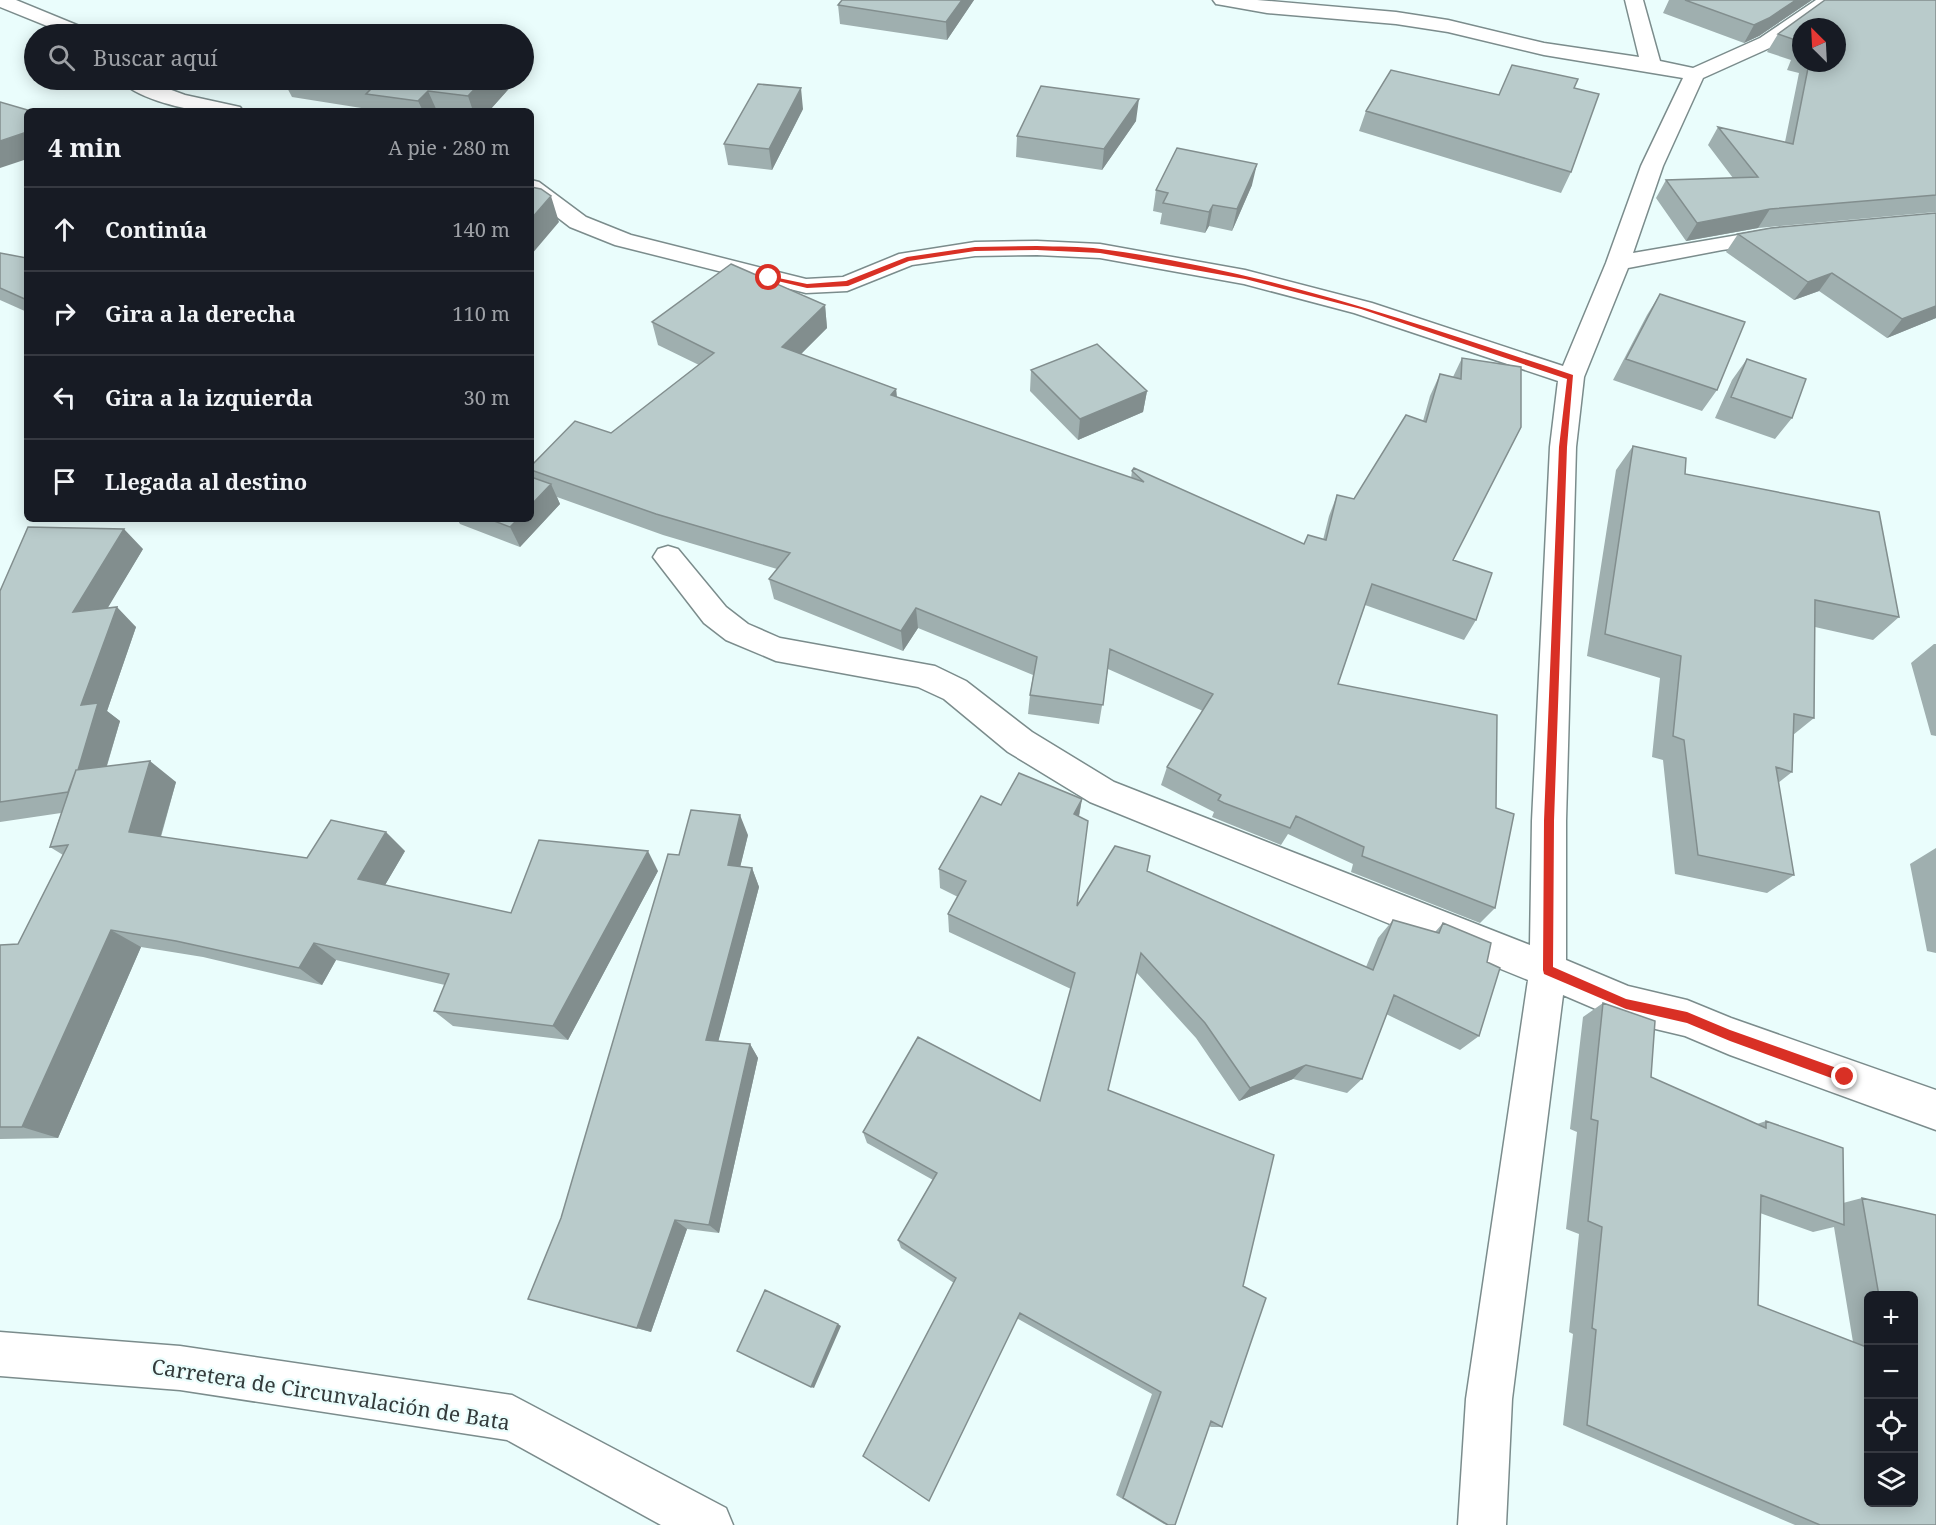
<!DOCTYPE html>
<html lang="es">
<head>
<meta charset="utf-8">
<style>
  body { margin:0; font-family:"Noto Serif",serif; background:#242831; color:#f1f3f6 }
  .controls { position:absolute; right:18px; bottom:18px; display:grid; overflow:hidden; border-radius:9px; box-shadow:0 3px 15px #0003 }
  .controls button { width:54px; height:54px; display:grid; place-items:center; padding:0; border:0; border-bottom:2px solid #363941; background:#171b24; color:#f1f3f6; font:30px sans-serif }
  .compass { position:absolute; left:1792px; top:18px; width:54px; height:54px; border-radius:50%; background:#171b24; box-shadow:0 3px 15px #0003; rotate:336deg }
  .stop { position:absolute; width:18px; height:18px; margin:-14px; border:4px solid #d93025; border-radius:50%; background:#fff }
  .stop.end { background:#d93025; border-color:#fff; box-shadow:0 2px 6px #0008 }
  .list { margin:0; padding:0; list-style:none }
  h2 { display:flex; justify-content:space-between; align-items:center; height:78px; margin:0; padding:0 24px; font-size:26px }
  h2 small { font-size:20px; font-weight:400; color:#9ea1a6 }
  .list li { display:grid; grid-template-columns:39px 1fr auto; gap:18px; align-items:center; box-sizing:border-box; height:84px; padding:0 24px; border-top:2px solid #363941 }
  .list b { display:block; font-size:22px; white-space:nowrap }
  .list em { font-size:20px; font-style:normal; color:#9ea1a6 }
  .icon { flex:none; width:33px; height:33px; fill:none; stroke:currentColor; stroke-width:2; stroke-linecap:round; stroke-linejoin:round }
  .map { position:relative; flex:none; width:1936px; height:1525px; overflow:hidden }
  .search { position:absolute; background:#171b24; box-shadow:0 3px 15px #0003; left:24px; top:24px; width:510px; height:66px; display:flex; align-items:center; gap:15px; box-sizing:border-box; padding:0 21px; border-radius:33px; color:#9ea1a6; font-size:22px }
  .panel { position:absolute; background:#171b24; box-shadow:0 3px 15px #0003; left:24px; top:108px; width:510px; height:414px; border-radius:9px }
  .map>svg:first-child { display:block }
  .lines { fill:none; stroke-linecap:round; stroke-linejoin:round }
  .minor-casing { stroke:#7b8c8c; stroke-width:3 }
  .major-casing { stroke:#7b8c8c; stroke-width:3 }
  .minor { fill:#fff; fill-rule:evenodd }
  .major { fill:#fff; fill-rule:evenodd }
  .wall { fill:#9fafaf; fill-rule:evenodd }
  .shaded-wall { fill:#828e8e }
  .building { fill:#b9cbcb; stroke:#828e8e; stroke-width:1.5 }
  .route { fill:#d93025 }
  .labels { text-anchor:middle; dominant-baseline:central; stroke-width:4.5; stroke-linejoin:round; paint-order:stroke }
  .near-street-label { font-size:21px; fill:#333a3a; stroke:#eafdfc }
</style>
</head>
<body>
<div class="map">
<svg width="1936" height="1525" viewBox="0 0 1936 1525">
  <rect width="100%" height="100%" fill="#eafdfc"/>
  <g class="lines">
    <defs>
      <path id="minor" d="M0,0H16L89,30L91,34H67L0,7Z
        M1213,0H1257L1396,12L1448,20L1544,43L1639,57L1625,0H1643L1660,61L1693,68L1760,38L1816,0H1837L1774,46L1703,78L1663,166L1633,253L1779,228L1787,230L1790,235L1787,240L1779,242L1722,250L1628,268L1584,377L1576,447L1566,821V960L1628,986L1687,1000L1731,1018L1936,1090V1130L1730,1055L1685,1036L1626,1022L1563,995L1512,1399L1506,1525H1458L1466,1399L1528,980L1090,802L1008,752L944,699L918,687L776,661L726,640L704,623L653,557L658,549L668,546L678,549L726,607L748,624L780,638L935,666L966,681L1032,732L1114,782L1530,945L1532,821L1550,447L1558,381L1354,313L1244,284L1100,258L1037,255L975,256L912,265L847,291L806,293L615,245L570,227L531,197V180L539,182L586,217L631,235L806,279L843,277L899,254L975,242L1037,241L1100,244L1245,270L1372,303L1563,366L1606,263L1641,166L1683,78L1544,55L1448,32L1396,24L1267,13L1222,5L1216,4Z
        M121,80H144L185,95L240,107L243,111C229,111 214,113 200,111C180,108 133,97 121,80Z"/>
      <path id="major" d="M0,1332L180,1346L512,1395L726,1508L733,1525H661L507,1440L180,1390L0,1376Z"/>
    </defs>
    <use href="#minor" class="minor-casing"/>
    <use href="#major" class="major-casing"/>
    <use href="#minor" class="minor"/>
    <use href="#major" class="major"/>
  </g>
  <path class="wall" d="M842,0H974L947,40L840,24L838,5Z
    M1669,0H1812L1759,36L1744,43L1663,13Z
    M1825,0H1936V212L1758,228L1686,241L1656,198L1666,180L1733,178L1708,145L1718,127L1785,142L1799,73L1787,70L1791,60L1767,52L1778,34ZM1801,27H1837V63H1801Z
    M283,80H512L513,84L489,111H374V110L292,97Z
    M1574,88L1571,172L1561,193L1359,131L1366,111L1499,95Z
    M803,109L772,170L728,165L724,144Z
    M1136,121L1102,170L1016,157L1017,136Z
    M1252,185L1232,231L1209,226L1205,233L1160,224L1162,213L1153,211L1156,190Z
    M1936,213V318L1887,338L1819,291L1794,300L1726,252L1738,234Z
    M0,253L27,258V312L0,300Z
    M1660,294L1717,390L1702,411L1613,380L1647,315Z
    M825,305L827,328L801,354L896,389L897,397L1131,478L1132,471L1304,544L1323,540L1329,516L1337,495L1354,499L1423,421L1430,396L1440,374L1453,377L1462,358L1453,560L1476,620L1464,640L1365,605L1338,684L1495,908L1480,923L1351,872L1353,864L1288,834L1281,845L1212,817L1214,812L1161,785L1167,767L1203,711L1108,669L1099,724L1028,714L1030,695L1033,675L918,628L903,651L774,599L769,579L777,569L663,535L557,497L560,504L520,547L460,524L457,519H531L532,477L531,474V466L611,433L699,365L658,345L652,322Z
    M1747,359L1792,418L1775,439L1715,418L1732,380Z
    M1031,370L1147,391L1143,412L1078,440L1030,391Z
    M1633,446L1685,474L1899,617L1873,640L1815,627L1814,718L1793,735L1792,772L1778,783L1794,875L1767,893L1675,874L1663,760L1652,757L1660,678L1587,656L1616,470Z
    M143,549L107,608L136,627L107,711L120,721L107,766L176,782L161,837L307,858L405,851L385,885L511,913L658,871L568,1040L453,1026L434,1011L445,985L336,960L322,985L203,957L141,947L58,1138L0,1139V945L18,944L63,855L50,847L61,813L0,822V591Z
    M1934,644H1936V736L1931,735L1911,663Z
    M1082,799L1079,817L1077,906L1147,871L1366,967L1378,938L1393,920L1435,932L1443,923L1487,962L1479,1036L1460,1050L1386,1014L1362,1079L1347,1093L1293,1079L1239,1101L1196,1038L1136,972L1108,1090L1243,1286L1222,1427H1211L1209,1426L1175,1525H1167L1164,1524L1116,1495L1152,1394L954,1283L901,1248L898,1240L933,1180L867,1143L863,1132L1040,1101L1071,989L949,932L948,914L958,897L940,888L939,869L1001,805Z
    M748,835L740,867L752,868L759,887L718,1041L750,1044L758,1058L719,1233L687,1229L651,1332L528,1299L561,1218L679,855Z
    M1936,848V953L1927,951L1910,864Z
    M1603,1003L1655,1021L1651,1077L1757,1124L1766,1121L1843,1148V1203L1862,1198L1936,1215V1525H1795L1563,1425L1573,1334L1569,1332L1579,1234L1566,1229L1577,1132L1570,1129L1583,1017ZM1760,1213L1813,1232L1834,1227L1853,1342L1758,1305ZM1869,1296H1914V1503H1869Z"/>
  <path class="shaded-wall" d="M962,0H974L947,40L946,22Z
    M1796,0H1812L1759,36L1744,43L1754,25Z
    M483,80H512L513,84L489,111H473L468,96Z
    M801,88L803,109L772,170L769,149Z
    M428,91L437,111H423L418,101Z
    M1139,99L1136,121L1102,170L1104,149Z
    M27,132V159L0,168V141Z
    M1257,164L1252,185L1232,231L1237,209Z
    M551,196L559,222L531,255V219Z
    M1213,205L1209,226L1205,233L1209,212Z
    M1770,209L1758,228L1686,241L1697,223Z
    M1832,273L1819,291L1794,300L1808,282Z
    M825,305L827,328L786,369L782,347Z
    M1936,306V318L1887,338L1902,319Z
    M896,389L898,411L891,395Z
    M1147,391L1143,412L1078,440L1080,419Z
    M551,484L560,504L520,547L510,527L518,519H531V505Z
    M124,529L143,549L94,631L73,612Z
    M117,607L136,627L107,711L120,721L94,808L71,792L81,705Z
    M916,608L918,628L903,651L901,631Z
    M150,761L176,782L156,852L129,832Z
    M1082,799L1078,820L1074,814Z
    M740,815L748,835L736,884L728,865Z
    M386,832L405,851L378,897L358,879Z
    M648,851L658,871L568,1040L553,1026Z
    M752,868L759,887L715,1054L706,1040Z
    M111,930L141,947L58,1138L22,1127Z
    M314,943L336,960L322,985L299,968Z
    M750,1044L758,1058L719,1233L709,1225Z
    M1306,1065L1293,1079L1239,1101L1250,1088Z
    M675,1220L687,1229L651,1332L637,1328Z
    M838,1324L841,1326L814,1388L811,1387Z"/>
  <path class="building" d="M842,0H962L946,22L838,5Z
    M1685,0H1796L1769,18L1754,25Z
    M1825,0H1936V195L1770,209L1697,223L1666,180L1758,177L1718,127L1793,144L1809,63H1837V27H1801V42L1778,34Z
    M335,25L395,34H323Z
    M1801,44V53L1797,52Z
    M1512,65L1578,79L1574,88L1599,94L1571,172L1366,111L1391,70L1499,95Z
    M338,80H483L468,96L428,91L418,101L366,94L375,85Z
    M758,84L801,88L769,149L724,144Z
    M1041,86L1139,99L1104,149L1017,136Z
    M0,102L31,111H27V132L0,141Z
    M1177,148L1257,164L1237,209L1213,205L1209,212L1163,203L1168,193L1156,190Z
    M531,187L541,189L551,196L531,219Z
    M1936,213V306L1902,319L1832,273L1808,282L1738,234L1771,228Z
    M0,253L27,258V300L0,288Z
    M731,264L825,305L782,347L896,389L891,395L1144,482L1132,471L1134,468L1304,544L1308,535L1326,540L1337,495L1354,499L1406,415L1426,422L1440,374L1461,379L1462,358L1521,367V427L1453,560L1492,573L1476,620L1372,584L1338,684L1497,715L1496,808L1514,814L1495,908L1362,856L1364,847L1296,816L1290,828L1224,803L1218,800L1221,795L1167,767L1213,694L1110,649L1103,705L1030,695L1037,657L916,608L901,631L769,579L790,553L656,514L531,470V466L575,421L611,433L714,353L652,322Z
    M1660,294L1745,322L1717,390L1626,359Z
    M1097,344L1147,391L1080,419L1031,370Z
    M1747,359L1806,379L1792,418L1731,397Z
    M1633,446L1686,458L1685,474L1879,512L1899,617L1815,600L1814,718L1794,714L1792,772L1776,767L1794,875L1698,855L1684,740L1673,736L1681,656L1605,634Z
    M531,477L551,484L531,505Z
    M489,519H518L510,527Z
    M28,527L124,529L73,612L117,607L81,705L98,703L78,770H76L68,792L0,802V591Z
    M150,761L129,832L307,858L331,820L386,832L358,879L511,913L539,840L648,851L553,1026L434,1011L449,974L314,943L299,968L176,941L111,930L22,1127H0V945L18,944L68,845L50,847L76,770Z
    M1019,773L1082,799L1074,814L1088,821L1077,906L1115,846L1150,856L1147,871L1373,970L1393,920L1439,933L1443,923L1491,943L1487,962L1500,968L1479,1036L1394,995L1362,1079L1306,1065L1250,1088L1205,1023L1141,953L1108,1090L1274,1155L1243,1286L1266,1298L1222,1427L1211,1421L1175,1525H1168L1123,1498L1161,1392L1020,1313L929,1501L863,1456L956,1278L898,1240L937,1173L863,1132L918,1037L1040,1101L1075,973L948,914L966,881L939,869L981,796L1001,805Z
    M691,810L740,815L728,865L752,868L706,1040L750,1044L709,1225L675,1220L637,1328L528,1299L561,1218L668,854L679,855Z
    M1603,1003L1655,1021L1651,1077L1766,1128V1121L1843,1148L1844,1225L1761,1195L1758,1305L1869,1348V1503H1914V1296H1879L1862,1198L1936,1215V1525H1820L1587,1425L1596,1330L1592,1328L1602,1227L1588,1221L1598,1121L1591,1119Z
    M765,1290L838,1324L811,1387L737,1351Z"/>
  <path class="route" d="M1037,246C1058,247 1080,246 1101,249C1264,270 1418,324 1573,375L1567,447L1554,821L1553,967L1626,999L1687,1012L1730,1030L1845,1071L1849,1073V1081L1845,1083L1730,1041L1687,1023L1626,1009L1544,974L1543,970L1544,821L1559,447L1567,379L1361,309L1245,279L1100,253L1037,250L975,251L909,261L848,286L807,288L765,278L769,276L807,284L846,281L907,257L975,247Z"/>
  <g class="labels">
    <g class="near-street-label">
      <text transform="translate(331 1394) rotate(9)">Carretera de Circunvalación de Bata</text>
    </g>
  </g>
</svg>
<div class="controls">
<button>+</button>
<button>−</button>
<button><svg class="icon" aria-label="locate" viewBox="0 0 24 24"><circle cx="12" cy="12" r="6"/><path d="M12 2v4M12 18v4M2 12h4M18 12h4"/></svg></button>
<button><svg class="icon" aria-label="layers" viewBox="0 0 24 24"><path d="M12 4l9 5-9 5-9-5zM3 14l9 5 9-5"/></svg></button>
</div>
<svg class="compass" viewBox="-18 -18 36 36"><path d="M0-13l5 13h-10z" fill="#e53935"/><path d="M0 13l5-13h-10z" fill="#9ea1a6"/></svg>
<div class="stop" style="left:769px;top:278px"></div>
<div class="stop end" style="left:1845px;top:1077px"></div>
<div class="search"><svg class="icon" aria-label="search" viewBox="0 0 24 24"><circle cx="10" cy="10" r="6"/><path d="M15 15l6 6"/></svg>Buscar aquí</div>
<section class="panel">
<h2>4 min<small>A pie · 280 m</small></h2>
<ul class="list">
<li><svg class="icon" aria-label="ahead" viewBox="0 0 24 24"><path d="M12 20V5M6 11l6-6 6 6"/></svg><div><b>Continúa</b></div><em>140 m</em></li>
<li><svg class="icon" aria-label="right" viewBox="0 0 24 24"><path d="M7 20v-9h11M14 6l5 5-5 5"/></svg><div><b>Gira a la derecha</b></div><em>110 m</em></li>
<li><svg class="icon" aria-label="left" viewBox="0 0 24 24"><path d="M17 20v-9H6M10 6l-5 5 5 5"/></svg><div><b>Gira a la izquierda</b></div><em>30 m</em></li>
<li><svg class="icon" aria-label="arrive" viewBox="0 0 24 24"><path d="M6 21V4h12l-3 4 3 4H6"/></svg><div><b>Llegada al destino</b></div></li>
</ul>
</section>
</div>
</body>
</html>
